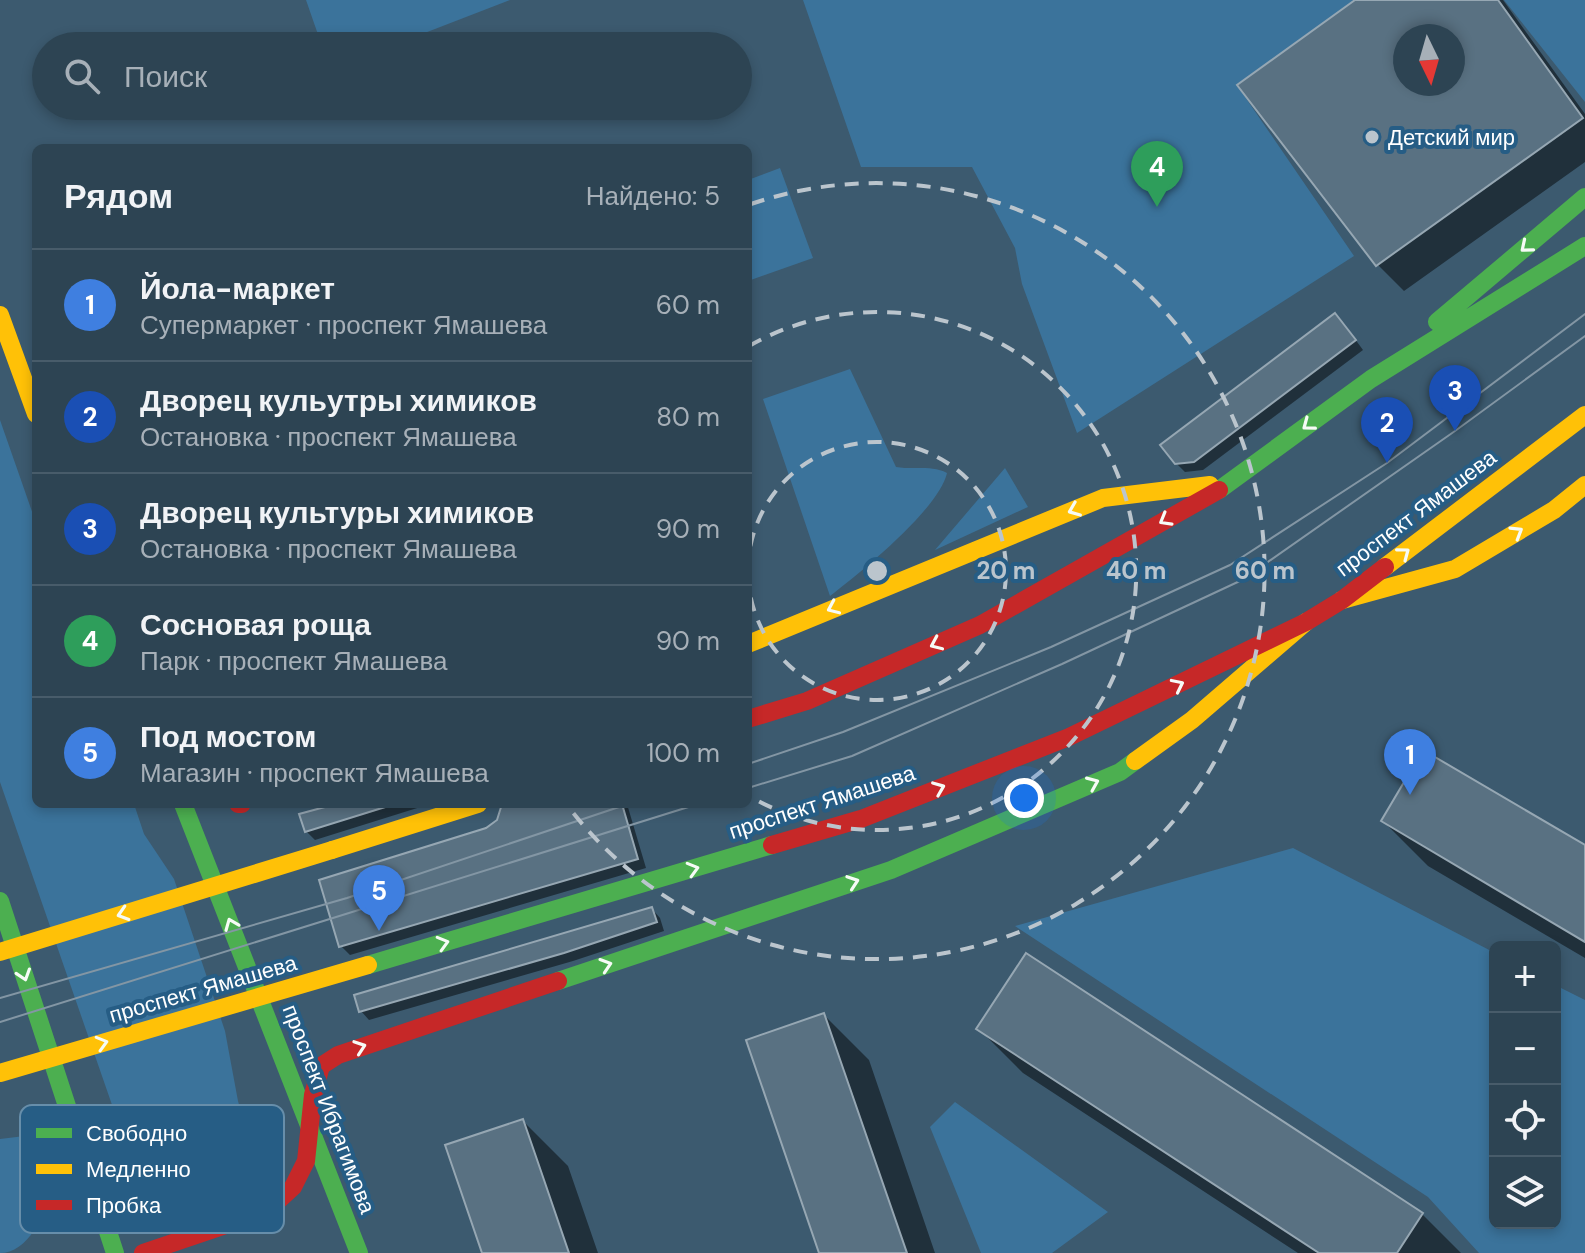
<!DOCTYPE html>
<html lang="ru">
<head>
<meta charset="utf-8">
<style>
  body { margin:0; font-family:"DM Sans",sans-serif; background:#394e5d; color:#f1f3f6 }
  .controls { position:absolute; right:24px; bottom:24px; display:grid; overflow:hidden; border-radius:12px; box-shadow:0 4px 12px #0003 }
  .controls button { width:72px; height:72px; display:grid; place-items:center; padding:0; border:0; border-bottom:2px solid #485c6a; background:#2d4453; color:#f1f3f6; font:40px sans-serif }
  .compass { position:absolute; left:1393px; top:24px; width:72px; height:72px; border-radius:50%; background:#2d4453; box-shadow:0 4px 12px #0003; rotate:175deg }
  .you { position:absolute; left:1024px; top:798px; width:28px; height:28px; margin:-20px; border:6px solid #fff; border-radius:50%; background:#1a73e8; box-shadow:0 0 0 12px #1a73e833 }
  .badge { display:grid; place-items:center; width:52px; height:52px; border-radius:50%; background:#bbc5cd; color:#fff; font-size:26px; font-weight:700 }
  .pin { position:absolute; translate:-50% -66px; filter:drop-shadow(0 2px 4px #0008) }
  .pin::after { content:''; position:absolute; top:42px; width:28px; height:24px; background:inherit; clip-path:polygon(0 0,100% 0,50% 100%) }
  .list { margin:0; padding:0; list-style:none }
  h2 { display:flex; justify-content:space-between; align-items:center; height:104px; margin:0; padding:0 32px; font-size:34px }
  h2 small { font-size:26px; font-weight:400; color:#a7b0b8 }
  .list li { display:grid; grid-template-columns:52px 1fr auto; gap:24px; align-items:center; box-sizing:border-box; height:112px; padding:0 32px; border-top:2px solid #485c6a }
  .list b { display:block; font-size:30px; white-space:nowrap }
  .list p { margin:0; font-size:26px; white-space:nowrap; color:#a7b0b8 }
  .list em { font-size:26px; font-style:normal; color:#a7b0b8 }
  .icon { flex:none; width:44px; height:44px; fill:none; stroke:currentColor; stroke-width:2; stroke-linecap:round; stroke-linejoin:round }
  .map { position:relative; flex:none; width:1585px; height:1253px; overflow:hidden }
  .search { position:absolute; background:#2d4453; box-shadow:0 4px 12px #0003; left:32px; top:32px; width:720px; height:88px; display:flex; align-items:center; gap:20px; box-sizing:border-box; padding:0 28px; border-radius:44px; color:#a7b0b8; font-size:30px }
  .panel { position:absolute; background:#2d4453; box-shadow:0 4px 12px #0003; left:32px; top:144px; width:720px; height:664px; border-radius:12px }
  .map>svg:first-child { display:block }
  .green { fill:#3b739b }
  .shadow { fill:#0007; fill-rule:evenodd }
  .building { fill:#597182; stroke:#96a7b3; stroke-width:2; fill-rule:evenodd }
  .lines { fill:none; stroke-linecap:round; stroke-linejoin:round }
  .fast { stroke:#4caf50; stroke-width:18 }
  .slow { stroke:#ffc107; stroke-width:18 }
  .jam { stroke:#c62828; stroke-width:18 }
  .tram { stroke:#8396a4; stroke-width:2 }
  .slow-bridge { stroke:#ffc107; stroke-width:18 }
  .oneway { stroke:#f6fbf6 }
  .ring { fill:none; stroke:#bbc5cd; stroke-width:4; stroke-dasharray:14 10 }
  .poi-dot { fill:#bbc5cd; stroke:#265d85; stroke-width:3 }
  .labels { text-anchor:middle; dominant-baseline:central; stroke-width:8; stroke-linejoin:round; paint-order:stroke }
  .poi-label { font-size:22px; fill:#fff; stroke:#265d85; text-anchor:start }
  .street-label { font-size:22px; fill:#fff; stroke:#265d85 }
  .key { fill:#265d85; stroke:#678eaa; stroke-width:2 }
  .key-label { font-size:22px; fill:#fff }
  .centre { fill:#bbc5cd; stroke:#265d85; stroke-width:4 }
  .ring-label { font-size:24px; text-anchor:middle; font-weight:bold; fill:#bbc5cd; stroke:#265d85; stroke-width:8; stroke-linejoin:round; paint-order:stroke }
</style>
</head>
<body>
<div class="map">
<svg width="1585" height="1253" viewBox="0 0 1585 1253">
  <rect width="100%" height="100%" fill="#3c5a6f"/>
  <path class="green" d="M306,0H510L391,46H322Z
    M803,0H1354L1241,91L1354,256L1077,433L1022,284L1015,248L972,167H861Z
    M1504,0H1585V102Z
    M780,168L813,258L748,281V180Z
    M850,369L896,467C913,470 931,465 947,473C939,509 860,573 830,596L763,399Z
    M0,420L36,523V804H134L144,834L174,879L225,1031L238,1101L255,1163L248,1183L234,1195L184,1213L156,1207L136,1174L0,782Z
    M1005,468L1028,507L935,550Z
    M1293,848L1495,953V1223H1555V985L1585,1000V1253H1479L1428,1197L1015,926Z
    M955,1102L1108,1212L1052,1253H981L930,1127Z
    M33,1135C38,1150 47,1169 48,1185C50,1211 28,1253 0,1253V1139Z"/>
  <path class="shadow" d="M1358,0H1503L1585,114V162L1404,291L1378,265ZM1405,36H1453V84H1405Z
    M1344,324L1363,350L1203,470L1185,472L1176,463Z
    M346,804H430L315,840L306,831Z
    M504,804H627L646,868L350,955L341,946L498,822Z
    M1383,821L1585,847V958L1428,866Z
    M652,909L660,918L664,931L573,961L369,1020L361,1011Z
    M824,1015L869,1060L935,1253H821Z
    M978,1028L1422,1214L1461,1253H1298L1023,1073Z
    M523,1121L568,1166L598,1253H484Z"/>
  <path class="building" d="M1355,0H1498L1583,118L1376,266L1237,85ZM1405,36H1453V84H1405Z
    M1335,313L1356,340L1194,462L1175,464L1160,445Z
    M1423,750L1585,845V942L1381,821Z
    M336,804H395L305,832L299,814Z
    M502,804H622L638,859L339,947L319,880L486,828L497,820Z
    M652,907L657,922L564,953L359,1012L354,995Z
    M1026,953L1423,1213L1397,1253H1319L976,1029Z
    M824,1013L844,1071L907,1253H819L746,1040Z
    M523,1119L543,1177L569,1253H482L445,1145Z"/>
  <g class="lines">
    <path class="fast" d="M1437,322L1585,197
      M1219,490L1371,379L1585,246
      M183,804L359,1253
      M0,901L115,1253
      M368,965L772,845
      M558,981L891,870L1120,772L1135,761"/>
    <path class="slow" d="M0,315L36,414
      M1385,567L1585,415
      M1342,600L1455,569L1554,510L1585,485
      M748,644L1103,498L1210,485
      M1135,761L1192,720L1306,622
      M332,850L478,804"/>
    <path class="jam" d="M748,719L807,701L980,625L1219,490
      M238,804H242
      M772,845L861,819L1069,737L1306,622L1342,600L1385,567
      M143,1253L267,1211L293,1187L306,1161L313,1095L321,1066L338,1055L558,981"/>
    <path class="tram" d="M748,764L843,732L1051,647L1230,565L1387,463L1585,314
      M748,788L852,756L1062,664L1242,580L1455,431L1585,336
      M0,998L347,898L628,804
      M0,1022L698,804"/>
    <path class="slow-bridge" d="M0,952L332,850
      M0,1073L368,965"/>
  </g>
  <defs><path id="oneway-chevron" d="M-2-3.5L2.5 0L-2 3.5" fill="none" stroke-width="1.6" stroke-linecap="round" stroke-linejoin="round" transform="scale(2)"/></defs>
  <g class="oneway">
    <use href="#oneway-chevron" transform="translate(1526 247) rotate(140)"/>
    <use href="#oneway-chevron" transform="translate(1308 425) rotate(143)"/>
    <use href="#oneway-chevron" transform="translate(1074 510) rotate(158)"/>
    <use href="#oneway-chevron" transform="translate(1165 520) rotate(150)"/>
    <use href="#oneway-chevron" transform="translate(1517 532) rotate(-31)"/>
    <use href="#oneway-chevron" transform="translate(1404 553) rotate(-37)"/>
    <use href="#oneway-chevron" transform="translate(833 608) rotate(156)"/>
    <use href="#oneway-chevron" transform="translate(936 644) rotate(156)"/>
    <use href="#oneway-chevron" transform="translate(1178 685) rotate(-26)"/>
    <use href="#oneway-chevron" transform="translate(1093 783) rotate(-23)"/>
    <use href="#oneway-chevron" transform="translate(939 788) rotate(-22)"/>
    <use href="#oneway-chevron" transform="translate(693 869) rotate(-16)"/>
    <use href="#oneway-chevron" transform="translate(853 882) rotate(-19)"/>
    <use href="#oneway-chevron" transform="translate(123 914) rotate(163)"/>
    <use href="#oneway-chevron" transform="translate(231 924) rotate(-112)"/>
    <use href="#oneway-chevron" transform="translate(443 943) rotate(-16)"/>
    <use href="#oneway-chevron" transform="translate(606 965) rotate(-18)"/>
    <use href="#oneway-chevron" transform="translate(24 975) rotate(72)"/>
    <use href="#oneway-chevron" transform="translate(102 1043) rotate(-16)"/>
    <use href="#oneway-chevron" transform="translate(360 1047) rotate(-19)"/>
  </g>
  <g class="ring">
    <path d="M748 570A129 129 0 1 1 748 572"/>
    <path d="M749 346A259 259 0 1 1 749 796"/>
    <path d="M751 204A388 388 0 1 1 567 805"/>
  </g>
  <circle class="poi-dot" cx="1372" cy="137" r="8"/>
  <g class="labels">
    <g class="poi-label">
      <text x="1388" y="137">Детский мир</text>
    </g>
    <g class="street-label">
      <text transform="translate(1416 513) rotate(-37)">проспект Ямашева</text>
      <text transform="translate(822 802) rotate(-18)">проспект Ямашева</text>
      <text transform="translate(203 989) rotate(-16)">проспект Ямашева</text>
      <text transform="translate(329 1109) rotate(69)">проспект Ибрагимова</text>
    </g>
  </g>
  <rect x="20" y="1105" width="264" height="128" rx="12" class="key"/>
  <rect x="36" y="1128" width="36" height="10" fill="#4caf50"/>
  <rect x="36" y="1164" width="36" height="10" fill="#ffc107"/>
  <rect x="36" y="1200" width="36" height="10" fill="#c62828"/>
  <g class="key-label">
    <text x="86" y="1141">Свободно</text>
    <text x="86" y="1177">Медленно</text>
    <text x="86" y="1213">Пробка</text>
  </g>
  <circle cx="877" cy="571" r="12" class="centre"/>
  <g class="ring-label">
    <text x="1006" y="579">20 m</text>
    <text x="1136" y="579">40 m</text>
    <text x="1265" y="579">60 m</text>
  </g>
</svg>
<div class="controls">
<button>+</button>
<button>−</button>
<button><svg class="icon" aria-label="locate" viewBox="0 0 24 24"><circle cx="12" cy="12" r="6"/><path d="M12 2v4M12 18v4M2 12h4M18 12h4"/></svg></button>
<button><svg class="icon" aria-label="layers" viewBox="0 0 24 24"><path d="M12 4l9 5-9 5-9-5zM3 14l9 5 9-5"/></svg></button>
</div>
<svg class="compass" viewBox="-18 -18 36 36"><path d="M0-13l5 13h-10z" fill="#e53935"/><path d="M0 13l5-13h-10z" fill="#a7b0b8"/></svg>
<div class="you"></div>
<div class="pin badge" style="left:1410px;top:795px;background:#3f7fe0">1</div>
<div class="pin badge" style="left:1387px;top:463px;background:#1a4fb4">2</div>
<div class="pin badge" style="left:1455px;top:431px;background:#1a4fb4">3</div>
<div class="pin badge" style="left:1157px;top:207px;background:#2e9e5b">4</div>
<div class="pin badge" style="left:379px;top:931px;background:#3f7fe0">5</div>
<div class="search"><svg class="icon" aria-label="search" viewBox="0 0 24 24"><circle cx="10" cy="10" r="6"/><path d="M15 15l6 6"/></svg>Поиск</div>
<section class="panel">
<h2>Рядом<small>Найдено: 5</small></h2>
<ul class="list">
<li><span class="badge" style="background:#3f7fe0">1</span><div><b>Йола-маркет</b><p>Супермаркет · проспект Ямашева</p></div><em>60 m</em></li>
<li><span class="badge" style="background:#1a4fb4">2</span><div><b>Дворец кульутры химиков</b><p>Остановка · проспект Ямашева</p></div><em>80 m</em></li>
<li><span class="badge" style="background:#1a4fb4">3</span><div><b>Дворец культуры химиков</b><p>Остановка · проспект Ямашева</p></div><em>90 m</em></li>
<li><span class="badge" style="background:#2e9e5b">4</span><div><b>Сосновая роща</b><p>Парк · проспект Ямашева</p></div><em>90 m</em></li>
<li><span class="badge" style="background:#3f7fe0">5</span><div><b>Под мостом</b><p>Магазин · проспект Ямашева</p></div><em>100 m</em></li>
</ul>
</section>
</div>
</body>
</html>
